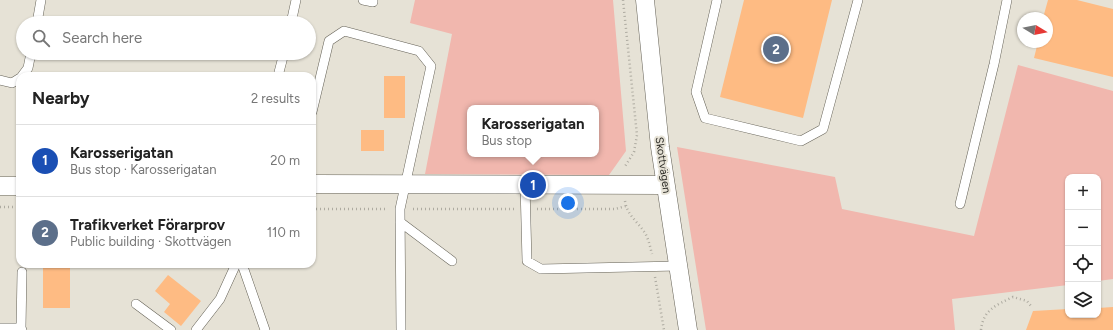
<!DOCTYPE html>
<html lang="en">
<head>
<meta charset="utf-8">
<style>
  body { margin:0; font-family:Figtree,sans-serif; background:#f6f6f6; color:#222 }
  .controls { position:absolute; right:12px; bottom:12px; display:grid; overflow:hidden; border-radius:8px; box-shadow:0 1px 3px #0004 }
  .controls button { width:36px; height:36px; display:grid; place-items:center; padding:0; border:0; border-bottom:1px solid #e0e0e0; background:#fff; color:#222; font:20px sans-serif }
  .compass { position:absolute; left:1017px; top:12px; width:36px; height:36px; border-radius:50%; background:#fff; box-shadow:0 1px 3px #0004; rotate:100deg }
  .you { position:absolute; left:568px; top:203px; width:14px; height:14px; margin:-10px; border:3px solid #fff; border-radius:50%; background:#1a73e8; box-shadow:0 0 0 6px #1a73e833 }
  .badge { display:grid; place-items:center; width:26px; height:26px; border-radius:50%; background:#0f766e; color:#fff; font-size:13px; font-weight:700 }
  .pin { position:absolute; translate:-50% -50%; border:2px solid #fff; box-shadow:0 1px 4px #0006 }
  .popup { position:absolute; left:467px; top:105px; width:132px; height:52px; box-sizing:border-box; display:grid; place-content:center; border-radius:8px; background:#fff; filter:drop-shadow(0 1px 3px #0005); font-size:13px; white-space:nowrap; color:#767676 }
  .popup b { font-size:15px; color:#222 }
  .popup::after { content:''; position:absolute; left:50%; top:100%; margin-left:-8px; border:8px solid transparent; border-top-color:#fff }
  .list { margin:0; padding:0; list-style:none }
  h2 { display:flex; justify-content:space-between; align-items:center; height:52px; margin:0; padding:0 16px; font-size:17px }
  h2 small { font-size:13px; font-weight:400; color:#767676 }
  .list li { display:grid; grid-template-columns:26px 1fr auto; gap:12px; align-items:center; box-sizing:border-box; height:72px; padding:0 16px; border-top:1px solid #e0e0e0 }
  .list b { display:block; font-size:15px; white-space:nowrap }
  .list p { margin:0; font-size:13px; white-space:nowrap; color:#767676 }
  .list em { font-size:13px; font-style:normal; color:#767676 }
  .icon { flex:none; width:22px; height:22px; fill:none; stroke:currentColor; stroke-width:2; stroke-linecap:round; stroke-linejoin:round }
  .map { position:relative; flex:none; width:1113px; height:330px; overflow:hidden }
  .search { position:absolute; background:#fff; box-shadow:0 1px 3px #0004; left:16px; top:16px; width:300px; height:44px; display:flex; align-items:center; gap:10px; box-sizing:border-box; padding:0 14px; border-radius:22px; color:#767676; font-size:15px }
  .panel { position:absolute; background:#fff; box-shadow:0 1px 3px #0004; left:16px; top:72px; width:300px; height:196px; border-radius:12px }
  .map>svg:first-child { display:block }
  .green { fill:#f1b7ae; fill-rule:evenodd }
  .building { fill:#febb83 }
  .lines { fill:none; stroke-linecap:round; stroke-linejoin:round }
  .service-casing { stroke:#656257; stroke-width:10 }
  .minor-casing { stroke:#656257; stroke-width:19 }
  .path { stroke:#aeaba1; stroke-width:2.5; stroke-dasharray:1 3; stroke-linecap:butt }
  .service { stroke:#fff; stroke-width:9 }
  .minor { stroke:#fff; stroke-width:18 }
  .labels { text-anchor:middle; dominant-baseline:central; stroke-width:4; stroke-linejoin:round; paint-order:stroke }
  .street-label { font-size:11px; fill:#2b2a25; stroke:#e6e2d6 }
</style>
</head>
<body>
<div class="map">
<svg width="1113" height="330" viewBox="0 0 1113 330">
  <rect width="100%" height="100%" fill="#e6e2d6"/>
  <path class="green" d="M415,0H613L626,151L609,175L425,174L452,34L410,23ZM470,108H596V154H470Z
    M1018,65L1113,91V279L1098,281V177H1068V285L952,299L955,330H706L677,147L835,177L842,209L974,236Z"/>
  <path class="building" d="M744,0H832L803,118L720,97Z
    M1048,0H1077L1113,9V77L1034,58L1038,42H1047V18H1043Z
    M384,76H405V118H384Z
    M361,130H384V151H361Z
    M16,230H20V251H16Z
    M43,264H70V308H43Z
    M168,275L201,301L181,326L164,312L170,304L155,291Z
    M1113,307V330H1026L1033,311L1068,309V315H1098V308Z"/>
  <g class="lines">
    <defs>
      <path id="service" d="M363,0L373,2V0
        M717,0L696,92L705,118L801,141L823,129L858,0
        M37,23L41,0
        M291,23L296,0
        M22,76L28,68L31,53
        M278,76L284,53
        M0,80L12,83L20,78
        M312,112L329,41L344,31L419,51L431,66L400,209L401,330
        M525,185L527,261L541,269L678,266
        M960,204L994,64L1007,0
        M400,222L452,261
        M242,264L265,330
        M136,304L171,330
        M0,328H21L22,330
        M21,328L22,272
        M196,330L220,299L236,264"/>
      <path id="minor" d="M645,0L660,147L688,330
        M312,184L665,185
        M0,186H20"/>
    </defs>
    <use href="#service" class="service-casing"/>
    <use href="#minor" class="minor-casing"/>
    <path class="path" d="M623,0L637,135L634,152L624,168
      M625,201C627,215 638,222 645,233C649,240 650,247 652,254
      M0,207H20
      M312,209H388
      M413,209H514
      M537,209H615L626,206
      M655,277L664,330
      M981,330C983,310 996,305 1013,297L1027,301L1031,306"/>
    <use href="#service" class="service"/>
    <use href="#minor" class="minor"/>
  </g>
  <g class="labels">
    <g class="street-label">
      <text transform="translate(663 165) rotate(82)">Skottvägen</text>
    </g>
  </g>
</svg>
<div class="controls">
<button>+</button>
<button>−</button>
<button><svg class="icon" aria-label="locate" viewBox="0 0 24 24"><circle cx="12" cy="12" r="6"/><path d="M12 2v4M12 18v4M2 12h4M18 12h4"/></svg></button>
<button><svg class="icon" aria-label="layers" viewBox="0 0 24 24"><path d="M12 4l9 5-9 5-9-5zM3 14l9 5 9-5"/></svg></button>
</div>
<svg class="compass" viewBox="-18 -18 36 36"><path d="M0-13l5 13h-10z" fill="#e53935"/><path d="M0 13l5-13h-10z" fill="#767676"/></svg>
<div class="you"></div>
<div class="pin badge" style="left:533px;top:185px;background:#1a4fb4">1</div>
<div class="popup"><b>Karosserigatan</b>Bus stop</div>
<div class="pin badge" style="left:776px;top:49px;background:#5c6f8a">2</div>
<div class="search"><svg class="icon" aria-label="search" viewBox="0 0 24 24"><circle cx="10" cy="10" r="6"/><path d="M15 15l6 6"/></svg>Search here</div>
<section class="panel">
<h2>Nearby<small>2 results</small></h2>
<ul class="list">
<li><span class="badge" style="background:#1a4fb4">1</span><div><b>Karosserigatan</b><p>Bus stop · Karosserigatan</p></div><em>20 m</em></li>
<li><span class="badge" style="background:#5c6f8a">2</span><div><b>Trafikverket Förarprov</b><p>Public building · Skottvägen</p></div><em>110 m</em></li>
</ul>
</section>
</div>
</body>
</html>
